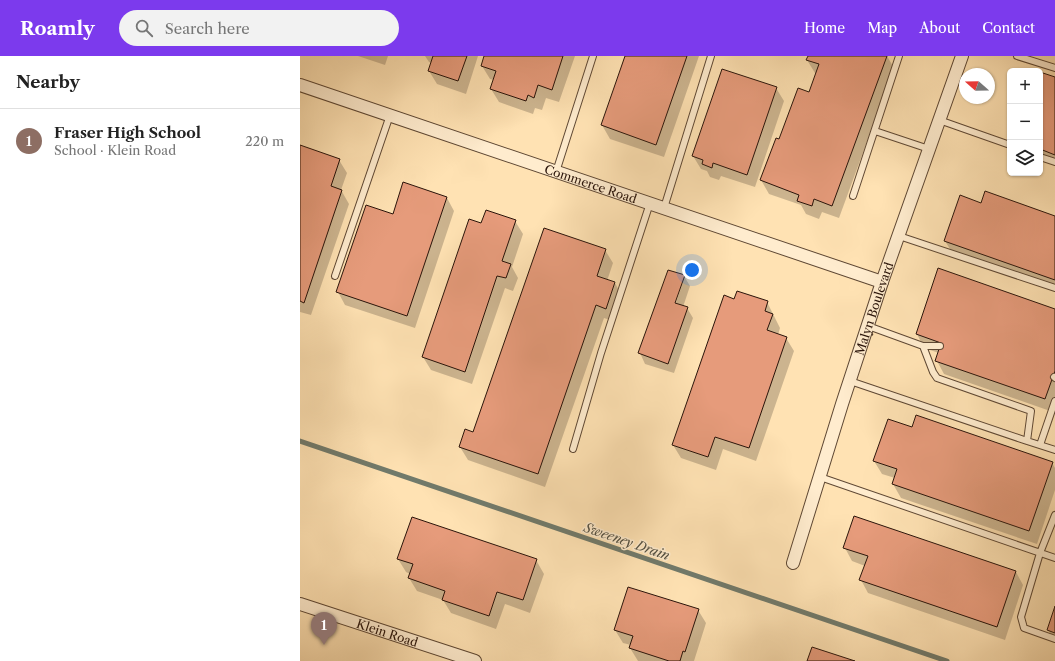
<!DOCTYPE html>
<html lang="en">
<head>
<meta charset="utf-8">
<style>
  body { margin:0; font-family:"Libre Caslon Text",serif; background:#f2f2f2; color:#222 }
  .controls { position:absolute; right:12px; top:12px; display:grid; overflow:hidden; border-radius:6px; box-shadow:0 1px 3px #0004 }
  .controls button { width:36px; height:36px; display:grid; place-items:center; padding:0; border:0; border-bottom:1px solid #e0e0e0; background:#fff; color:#222; font:20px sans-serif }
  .compass { position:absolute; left:659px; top:12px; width:36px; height:36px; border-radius:50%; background:#fff; box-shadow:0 1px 3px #0004; rotate:290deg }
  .you { position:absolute; left:392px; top:214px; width:14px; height:14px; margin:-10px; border:3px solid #fff; border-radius:50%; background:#1a73e8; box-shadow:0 0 0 6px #1a73e833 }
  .badge { display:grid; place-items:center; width:26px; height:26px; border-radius:50%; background:#7c3aed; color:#fff; font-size:13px; font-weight:700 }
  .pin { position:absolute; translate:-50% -33px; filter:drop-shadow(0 1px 2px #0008) }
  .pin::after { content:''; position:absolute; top:21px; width:14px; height:12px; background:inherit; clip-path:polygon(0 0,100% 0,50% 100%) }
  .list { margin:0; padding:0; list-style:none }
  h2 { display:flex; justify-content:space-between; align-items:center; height:52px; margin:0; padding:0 16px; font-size:17px }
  h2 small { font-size:13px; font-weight:400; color:#767676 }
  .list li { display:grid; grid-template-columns:26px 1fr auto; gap:12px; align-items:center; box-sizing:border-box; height:64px; padding:0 16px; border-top:1px solid #e0e0e0 }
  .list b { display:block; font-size:15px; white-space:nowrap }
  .list p { margin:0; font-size:13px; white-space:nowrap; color:#767676 }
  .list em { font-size:13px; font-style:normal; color:#767676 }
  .icon { flex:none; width:22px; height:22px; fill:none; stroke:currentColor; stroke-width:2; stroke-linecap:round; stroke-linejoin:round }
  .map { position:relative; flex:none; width:755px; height:605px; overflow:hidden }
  header { display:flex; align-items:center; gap:24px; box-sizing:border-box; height:56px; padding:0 20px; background:#7c3aed; color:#fff }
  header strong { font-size:19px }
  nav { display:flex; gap:22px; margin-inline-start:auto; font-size:14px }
  .search { width:280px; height:36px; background:#f2f2f2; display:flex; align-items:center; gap:10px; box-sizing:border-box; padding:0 14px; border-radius:22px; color:#767676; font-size:15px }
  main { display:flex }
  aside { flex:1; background:#fff }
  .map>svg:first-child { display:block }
  .shadow { fill:#0003; fill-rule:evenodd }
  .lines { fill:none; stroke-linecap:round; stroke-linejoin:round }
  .stream { stroke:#717a6b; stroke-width:5 }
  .building { fill:#e69b7b; stroke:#2a140a }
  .service-casing { stroke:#5f4834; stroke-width:8 }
  .minor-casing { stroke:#5f4834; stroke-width:14 }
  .service { stroke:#ffecce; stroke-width:6 }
  .minor { stroke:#ffecce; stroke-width:12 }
  .labels { text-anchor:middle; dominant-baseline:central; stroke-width:3; stroke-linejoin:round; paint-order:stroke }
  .street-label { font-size:12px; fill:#2a140a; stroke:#ffecce }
  .water-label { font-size:13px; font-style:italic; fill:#535042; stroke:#ffecce }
</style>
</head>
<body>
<header>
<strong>Roamly</strong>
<div class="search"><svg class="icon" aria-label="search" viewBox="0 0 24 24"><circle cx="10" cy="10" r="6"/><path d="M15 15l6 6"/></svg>Search here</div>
<nav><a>Home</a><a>Map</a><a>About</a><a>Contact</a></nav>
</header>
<main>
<aside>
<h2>Nearby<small></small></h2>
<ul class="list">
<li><span class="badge" style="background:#8d6e63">1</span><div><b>Fraser High School</b><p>School · Klein Road</p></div><em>220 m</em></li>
</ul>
</aside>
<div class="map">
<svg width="755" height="605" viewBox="0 0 755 605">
  <rect width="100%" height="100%" fill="#ffe2b3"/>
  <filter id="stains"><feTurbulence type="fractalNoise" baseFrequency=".005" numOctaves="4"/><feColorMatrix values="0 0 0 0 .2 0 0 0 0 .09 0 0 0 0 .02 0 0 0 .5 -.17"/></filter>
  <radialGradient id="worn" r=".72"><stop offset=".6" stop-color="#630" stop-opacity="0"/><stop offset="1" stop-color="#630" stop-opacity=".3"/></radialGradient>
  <path class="shadow" d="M58,0H88L85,9Z
    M125,0H178L166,38L137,28L129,15L132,7L129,6Z
    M185,0H275L259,46L246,42L242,54L235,52L233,58L199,46L191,33L194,24L190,23L182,10Z
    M326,0H399L364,101L310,83L302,69Z
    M509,0H587L594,12L539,162L522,156L519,163L506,158L501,149L469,138L461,124L480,84L509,38L517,17H515L507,4Z
    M740,17L755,23V109L740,103Z
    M476,32L484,45L455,131L421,120L419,124L410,121L407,115L401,113L393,100Z
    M710,76V85L708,82Z
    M0,91L39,104L47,117L41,134L49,148L11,259L0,256Z
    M147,142L154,155L115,272L45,249L38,236L93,159Z
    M682,148L755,161V234L653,198L645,185Z
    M215,165L223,178L212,211L218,222L213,235L205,232L172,328L131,314L123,301L182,168Z
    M305,194L313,207L307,225L315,227L322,240L313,265L304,262L245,431L168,404L160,391L173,377Z
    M384,220L390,230L383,251L387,252L393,262L374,317L345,308L340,297ZM381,226H383L374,252L372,251Z
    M434,244L467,246L480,272L478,279L486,282L494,295L456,405L423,393L416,414L381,402L373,389Z
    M755,254V349L753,356L644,318L637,305L639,297L624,292L617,278Z
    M612,372L752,407L755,412V434L737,488L601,442L593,428L595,422L582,418L574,405Z
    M545,492L716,516L723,529L705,584L568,537L561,524L565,510L552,505Z
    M98,503L236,504L244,518L230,557L205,548L196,573L151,557L143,544L117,535L109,522L110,518L106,516Z
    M755,553V586L748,574Z
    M398,554L406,567L394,605H338L330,592L331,589L323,587L315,574Z"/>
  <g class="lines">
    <path class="stream" d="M0,385L647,605"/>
  </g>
  <path class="building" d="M133,0H167L158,25L128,15Z
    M184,0H263L252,34L238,29L234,42L228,39L226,45L190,33L196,15L181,10Z
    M325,0H387L356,89L301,69Z
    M508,0H587L532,150L514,143L512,150L497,145L499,139L460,124L476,82L479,83L498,32L509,36L519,8L506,4Z
    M422,13L477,31L447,119L413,107L412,112L402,108L403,104L392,100Z
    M740,16L755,21V99L740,93Z
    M0,89L40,103L31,130L42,134L4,247L0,245Z
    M103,126L147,141L107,260L36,236L66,149L93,158Z
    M685,135L755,160V224L644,185L660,139L681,147Z
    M186,154L216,164L202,205L211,208L206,222L197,220L165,316L122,301L169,163L181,167Z
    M244,172L306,193L297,220L315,226L306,253L296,249L238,418L159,391L165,373L173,376Z
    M638,212L755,253V315L745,343L635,305L641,287L616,278Z
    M368,214L385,219L375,247L388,251L368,308L338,297Z
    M437,235L468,245L465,255L473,258L467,274L487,281L449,392L415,381L408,401L372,389L424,239L434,243Z
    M616,359L753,406L729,475L592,428L597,413L573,405L588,363L612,371Z
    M554,460L716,515L697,571L559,524L568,500L543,492Z
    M112,461L237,503L223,544L197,536L189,560L142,544L145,535L108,522L113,508L97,503Z
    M328,531L399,553L385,596L383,595L380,605H369L329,592L333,580L314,574Z
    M755,550V577L747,574Z
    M512,591L555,605H507Z"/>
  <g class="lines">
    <defs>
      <path id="service" d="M717,0L755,12
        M639,64L710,89
        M575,75L629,93
        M740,101L755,106
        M256,116L293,0
        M553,140L599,0
        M364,152L411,0
        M599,180L755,232
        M35,220L90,59
        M623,290H640
        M754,321L755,322
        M550,325L727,385L731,355L637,322L633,316L623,290L568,270
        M727,385L755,394
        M740,389L755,345
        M273,393L301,297L350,147
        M520,421L755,502
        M755,459L740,497L721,561L724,572L755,583"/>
      <g id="minor">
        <path id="s1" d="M0,29L582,226"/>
        <path id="s2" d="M493,507L542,348L582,226L662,0"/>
        <path id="s3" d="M0,548L175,605"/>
      </g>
    </defs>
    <use href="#service" class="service-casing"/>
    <use href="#minor" class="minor-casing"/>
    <use href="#service" class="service"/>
    <use href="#minor" class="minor"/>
  </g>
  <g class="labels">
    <g class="street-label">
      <text stroke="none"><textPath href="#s1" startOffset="307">Commerce Road</textPath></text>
      <text stroke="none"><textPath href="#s2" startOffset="267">Malyn Boulevard</textPath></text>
      <text stroke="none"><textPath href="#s3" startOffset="92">Klein Road</textPath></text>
    </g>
    <g class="water-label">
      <text transform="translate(327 485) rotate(19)">Sweeney Drain</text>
    </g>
  </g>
  <rect width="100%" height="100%" filter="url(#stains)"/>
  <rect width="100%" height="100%" fill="url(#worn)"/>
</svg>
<div class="controls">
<button>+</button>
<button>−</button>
<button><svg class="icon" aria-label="layers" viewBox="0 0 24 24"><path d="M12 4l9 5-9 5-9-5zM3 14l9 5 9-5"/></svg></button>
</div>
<svg class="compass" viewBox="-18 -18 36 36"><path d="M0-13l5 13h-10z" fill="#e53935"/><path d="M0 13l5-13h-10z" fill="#767676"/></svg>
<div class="you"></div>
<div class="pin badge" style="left:24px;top:589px;background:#8d6e63">1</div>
</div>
</main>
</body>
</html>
